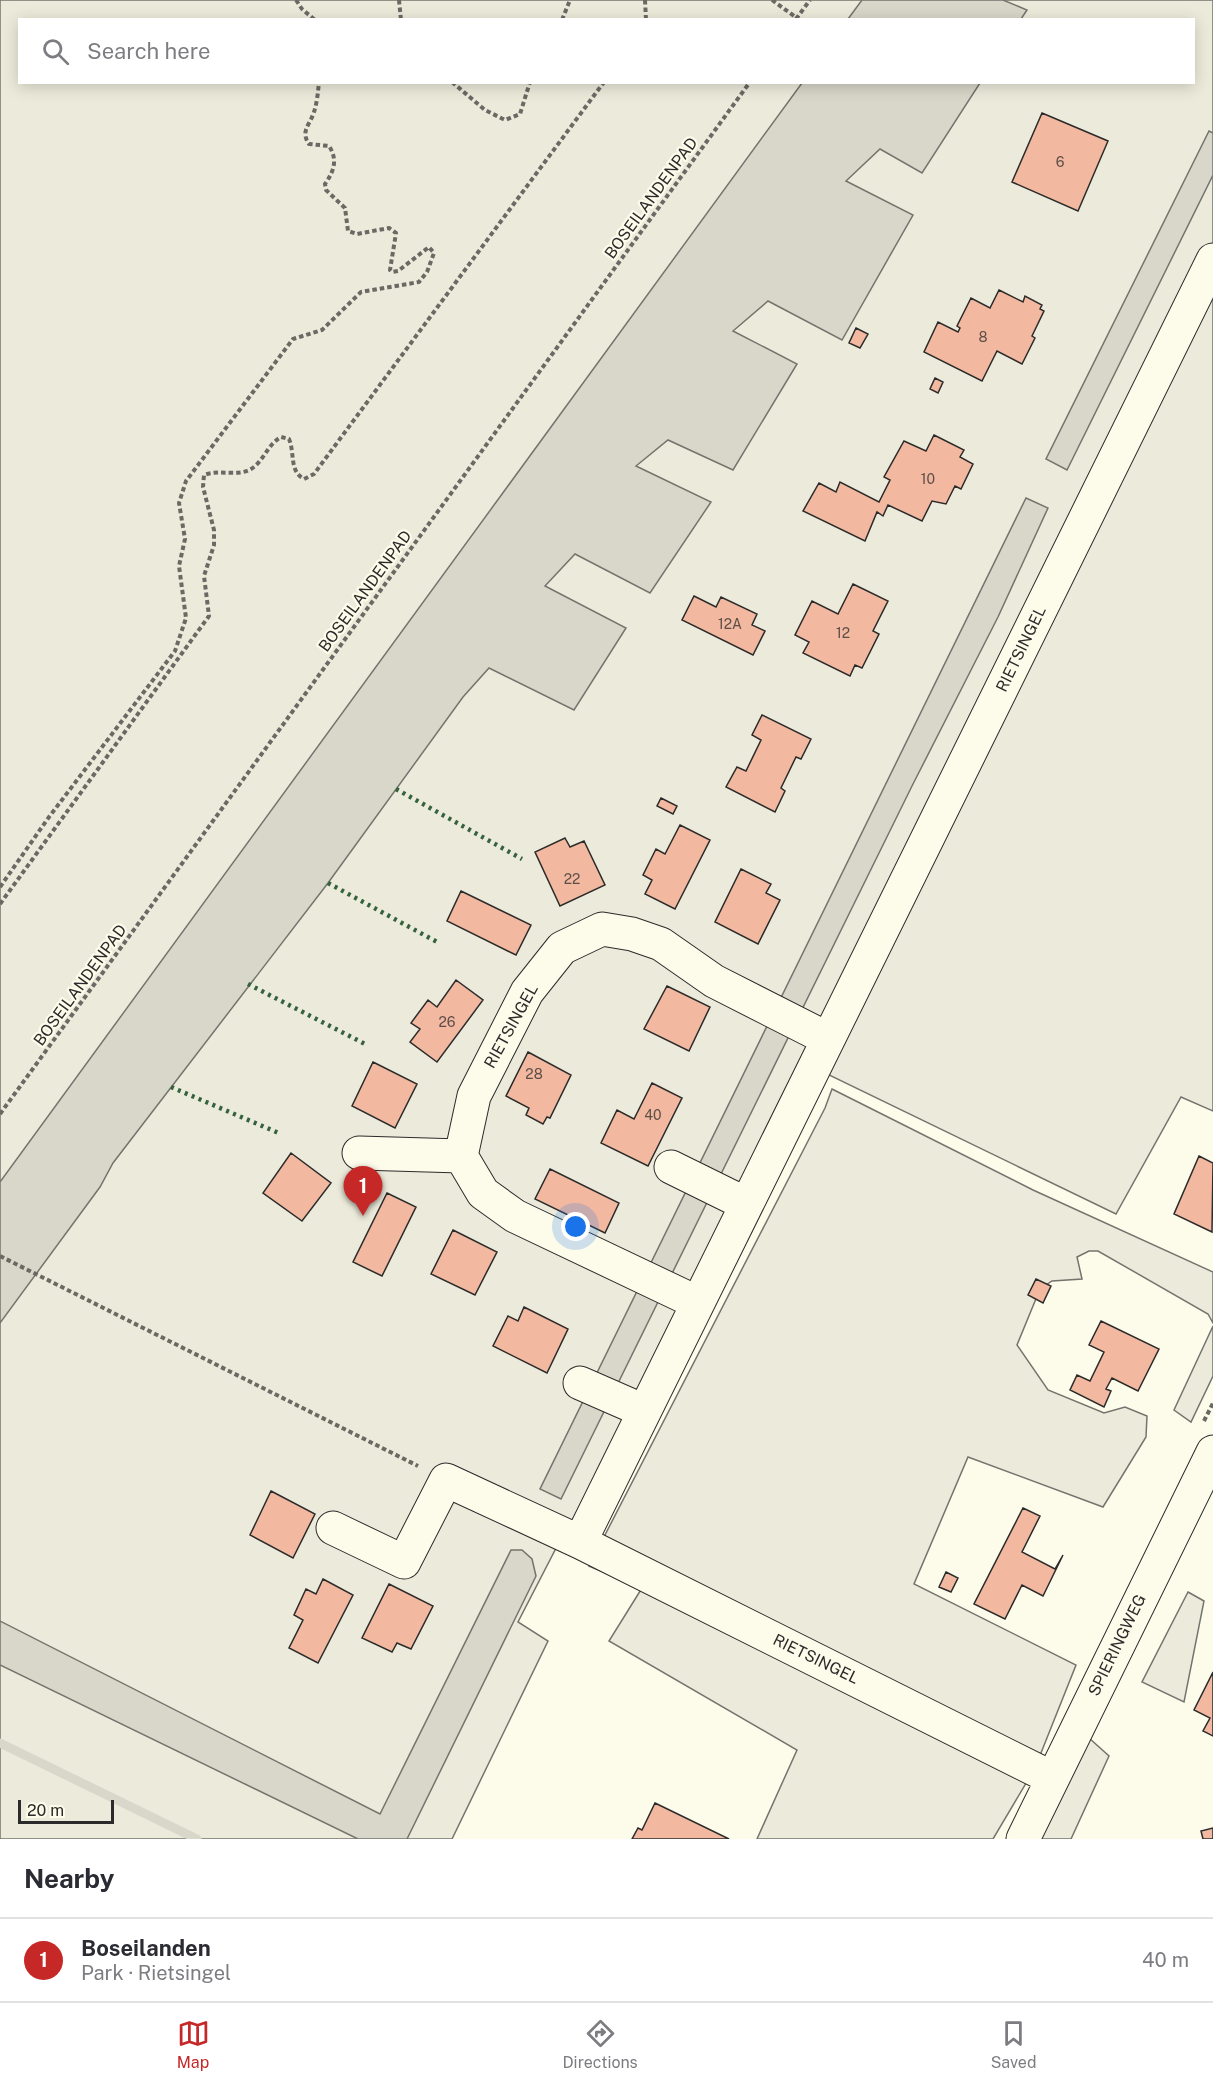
<!DOCTYPE html>
<html lang="en">
<head>
<meta charset="utf-8">
<style>
  body { margin:0; font-family:"Public Sans",sans-serif; background:#f2f2f3; color:#2b2b33 }
  .scale { position:absolute; left:18px; bottom:15px; width:96px; box-sizing:border-box; padding-left:6px; border:3px solid #2b2b2b; border-top:0; font-size:16px; line-height:21px; white-space:nowrap; color:#2b2b2b; -webkit-text-stroke:4px #fdfbea; paint-order:stroke }
  .you { position:absolute; left:576px; top:1227px; width:21px; height:21px; margin:-15px; border:4px solid #fff; border-radius:50%; background:#1a73e8; box-shadow:0 0 0 9px #1a73e833 }
  .badge { display:grid; place-items:center; width:39px; height:39px; border-radius:50%; background:#c62828; color:#fff; font-size:20px; font-weight:700 }
  .pin { position:absolute; translate:-50% -50px; filter:drop-shadow(0 2px 3px #0008) }
  .pin::after { content:''; position:absolute; top:32px; width:21px; height:18px; background:inherit; clip-path:polygon(0 0,100% 0,50% 100%) }
  .list { margin:0; padding:0; list-style:none }
  h2 { display:flex; justify-content:space-between; align-items:center; height:78px; margin:0; padding:0 24px; font-size:26px }
  h2 small { font-size:20px; font-weight:400; color:#7c7c81 }
  .list li { display:grid; grid-template-columns:39px 1fr auto; gap:18px; align-items:center; box-sizing:border-box; height:84px; padding:0 24px; border-top:2px solid #e1e1e2 }
  .list b { display:block; font-size:22px; white-space:nowrap }
  .list p { margin:0; font-size:20px; white-space:nowrap; color:#7c7c81 }
  .list em { font-size:20px; font-style:normal; color:#7c7c81 }
  .icon { flex:none; width:33px; height:33px; fill:none; stroke:currentColor; stroke-width:2; stroke-linecap:round; stroke-linejoin:round }
  .map { position:relative; flex:none; width:1213px; height:1839px; overflow:hidden }
  .search { position:absolute; background:#fff; box-shadow:0 3px 15px #0003; left:18px; right:18px; top:18px; height:66px; display:flex; align-items:center; gap:15px; box-sizing:border-box; padding:0 21px; border-radius:0px; color:#7c7c81; font-size:22px }
  .sheet { height:162px; background:#fff }
  nav { display:flex; justify-content:space-around; align-items:center; box-sizing:border-box; height:84px; border-top:2px solid #e1e1e2; background:#fff; font-size:16px; color:#7c7c81 }
  nav a { display:grid; justify-items:center; gap:3px }
  nav .on { color:#c62828 }
  .map>svg:first-child { display:block }
  .green { fill:#ecebdb; stroke:#74746e; stroke-width:1.5; fill-rule:evenodd }
  .water { fill:#d8d7c9; stroke:#74746e; stroke-width:1.5 }
  .lines { fill:none; stroke-linecap:round; stroke-linejoin:round }
  .stream { stroke:#d8d7c9; stroke-width:9 }
  .building { fill:#f2b8a0; stroke:#2b2b2b; stroke-width:1.5 }
  .minor-casing { stroke:#2b2b2b; stroke-width:35 }
  .path { stroke:#6a6964; stroke-width:4; stroke-dasharray:4.5 3; stroke-linecap:butt }
  .minor { stroke:#fdfbea; stroke-width:33 }
  .hedge { stroke:#34623c; stroke-width:4.5; stroke-dasharray:3 4.5; stroke-linecap:butt }
  .labels { text-anchor:middle; dominant-baseline:central; stroke-width:4.5; stroke-linejoin:round; paint-order:stroke }
  .number-label { font-size:14px; fill:#5d4e48 }
  .street-label { font-size:16px; fill:#2b2b2b; stroke:#fdfbea }
</style>
</head>
<body>
<div class="map">
<svg width="1213" height="1839" viewBox="0 0 1213 1839">
  <rect width="100%" height="100%" fill="#fdfbea"/>
  <path class="green" d="M0,0H1213V263L591,1503L569,1523L518,1622L548,1641L452,1839H0ZM20,20H1194V82H20Z
    M1213,293V1111L1181,1097L1116,1214L827,1074Z
    M832,1089L1033,1190L1213,1272V1323L1208,1314L1098,1251H1089L1077,1257L1082,1279L1052,1281L1040,1289L1017,1345L1048,1390L1104,1413L1125,1407L1147,1416L1146,1437L1103,1507L968,1457L914,1584L1076,1665L1035,1768L993,1839H757L797,1750L609,1641L642,1588L589,1566L825,1108Z
    M1213,1326V1376L1191,1422L1174,1410Z
    M1188,1592L1204,1601L1184,1702L1142,1682Z
    M1089,1738L1109,1756L1071,1839H1040Z"/>
  <path class="water" d="M862,0H1003L1027,10L1021,19H848Z
    M802,83H980L922,173L880,149L846,181L913,215L842,340L768,301L733,331L797,364L733,470L668,440L636,466L711,502L650,593L575,554L545,586L626,628L574,710L489,668L463,697L328,883L113,1163L100,1187L0,1323V1182Z
    M1209,131L1213,133V175L1067,470L1046,459Z
    M1026,498L1048,508L998,617L912,786L561,1499L540,1489Z
    M511,1550H522L532,1559L536,1576L407,1839H358L0,1665V1621L380,1814Z"/>
  <g class="lines">
    <path class="stream" d="M0,1743L197,1839"/>
  </g>
  <path class="building" d="M1042,113L1108,141L1078,211L1012,182Z
    M999,290L1023,302L1025,296L1042,305L1040,309L1044,311L1032,336L1035,338L1022,364L997,351L982,381L924,352L938,322L958,332L960,328L957,326L971,298L990,308Z
    M856,328L868,334L860,348L849,343Z
    M935,378L943,382L938,393L930,389Z
    M934,435L964,450L960,457L973,464L961,489L955,486L946,504L932,501L922,521L888,505L883,516L877,512L865,541L803,511L819,483L836,492L840,482L879,502L890,480L884,477L904,441L926,451Z
    M853,584L888,601L873,631L879,634L862,668L855,665L850,676L803,653L809,642L795,635L812,601L838,614Z
    M694,596L716,607L721,597L757,614L752,625L765,631L753,655L682,620Z
    M762,715L811,739L801,759L796,757L781,788L785,791L775,812L726,787L737,767L746,771L761,740L752,735Z
    M661,798L677,806L673,814L657,806Z
    M680,825L710,840L675,909L645,894L652,880L643,875L656,849L665,854Z
    M565,838L570,847L584,841L605,885L560,906L535,852Z
    M741,869L771,884L766,893L780,900L758,944L715,922Z
    M461,891L531,925L516,955L447,921Z
    M456,980L483,1000L437,1062L410,1042L420,1029L411,1023L428,1000L437,1007Z
    M667,986L710,1007L689,1051L644,1029Z
    M528,1052L571,1075L550,1118L547,1117L543,1124L526,1115L529,1108L506,1096Z
    M373,1062L417,1084L395,1128L352,1106Z
    M652,1083L682,1098L648,1166L601,1143L617,1110L634,1119Z
    M291,1153L331,1183L302,1221L263,1193Z
    M1199,1156L1213,1163L1212,1232L1174,1214Z
    M550,1169L619,1203L605,1233L535,1199Z
    M387,1193L416,1207L382,1276L353,1262Z
    M453,1230L497,1252L475,1295L431,1274Z
    M1036,1279L1051,1286L1043,1303L1028,1295Z
    M524,1307L568,1329L547,1373L493,1346L508,1316L518,1321Z
    M1101,1321L1159,1349L1138,1391L1112,1378L1106,1389L1111,1391L1104,1407L1070,1390L1077,1375L1090,1381L1104,1352L1089,1345Z
    M271,1491L315,1514L293,1558L250,1535Z
    M1023,1508L1040,1516L1022,1552L1055,1569L1063,1555L1043,1596L1022,1585L1005,1619L974,1604Z
    M946,1572L958,1578L951,1592L939,1587Z
    M323,1579L353,1595L318,1663L289,1648L303,1620L294,1615L306,1589L316,1594Z
    M389,1584L433,1606L411,1649L397,1643L392,1652L362,1638Z
    M1213,1672V1736L1203,1731L1210,1718L1194,1710Z
    M655,1803L729,1839H632L638,1828L642,1830Z
    M1213,1828V1839H1203L1201,1831Z"/>
  <g class="lines">
    <defs>
      <path id="minor" d="M359,1153L461,1156
        M671,1167L746,1204
        M698,1303L515,1216L483,1193L461,1156L474,1096L527,992L562,948L602,929L632,934L661,944L714,981L828,1039
        M580,1383L644,1411
        M333,1528L404,1562L446,1480L580,1542L1052,1778
        M580,1542L1213,260
        M1023,1839L1213,1452"/>
    </defs>
    <use href="#minor" class="minor-casing"/>
    <path class="path" d="M296,0L302,9L315,20
      M399,0L401,20
      M645,0L646,20
      M772,0L797,18
      M796,19L810,0
      M562,20L570,0
      M452,82L485,110L505,120L520,114L530,82
      M0,887L49,817L175,651L186,618L179,566L185,539L179,503L186,481L293,339L322,330L361,292L419,282L427,272L434,253L429,247L398,271L392,272L390,270L396,233L389,228L357,234L348,231L345,208L326,190L325,184C334,171 338,160 329,146L309,144C300,131 310,125 314,112C317,103 318,92 319,82
      M0,904L209,616L204,576L214,545V530L203,487L204,475C219,469 238,477 251,469C264,461 267,445 281,437L289,439C295,453 289,471 304,479L314,474L604,82
      M0,1114L750,82
      M0,1256L418,1466
      M1204,1421L1213,1403"/>
    <use href="#minor" class="minor"/>
    <path class="hedge" d="M396,789L522,859
      M328,883L439,943
      M248,984L367,1045
      M171,1087L281,1134"/>
  </g>
  <g class="labels">
    <g class="number-label">
      <text x="1060" y="162">6</text>
      <text x="983" y="337">8</text>
      <text x="928" y="479">10</text>
      <text x="730" y="624">12A</text>
      <text x="843" y="633">12</text>
      <text x="572" y="879">22</text>
      <text x="447" y="1022">26</text>
      <text x="534" y="1074">28</text>
      <text x="653" y="1115">40</text>
    </g>
    <g class="street-label">
      <text transform="translate(651 198) rotate(-54)">BOSEILANDENPAD</text>
      <text transform="translate(365 591) rotate(-54)">BOSEILANDENPAD</text>
      <text transform="translate(1021 649) rotate(-64)">RIETSINGEL</text>
      <text transform="translate(80 985) rotate(-54)">BOSEILANDENPAD</text>
      <text transform="translate(511 1026) rotate(-61)">RIETSINGEL</text>
      <text transform="translate(1117 1645) rotate(-64)">SPIERINGWEG</text>
      <text transform="translate(816 1659) rotate(26)">RIETSINGEL</text>
    </g>
  </g>
</svg>
<div class="scale">20 m</div>
<div class="you"></div>
<div class="pin badge" style="left:363px;top:1216px">1</div>
<div class="search"><svg class="icon" aria-label="search" viewBox="0 0 24 24"><circle cx="10" cy="10" r="6"/><path d="M15 15l6 6"/></svg>Search here</div>
</div>
<section class="sheet">
<h2>Nearby<small></small></h2>
<ul class="list">
<li><span class="badge">1</span><div><b>Boseilanden</b><p>Park · Rietsingel</p></div><em>40 m</em></li>
</ul>
</section>
<nav>
<a class="on"><svg class="icon" aria-label="map" viewBox="0 0 24 24"><path d="M3 6l6-2 6 2 6-2v14l-6 2-6-2-6 2zM9 4v14M15 6v14"/></svg>Map</a>
<a><svg class="icon" aria-label="directions" viewBox="0 0 24 24"><path d="M12 3l9 9-9 9-9-9zM9 14v-3h6M13 9l2 2-2 2"/></svg>Directions</a>
<a><svg class="icon" aria-label="saved" viewBox="0 0 24 24"><path d="M7 4h10v16l-5-4-5 4z"/></svg>Saved</a>
</nav>
</body>
</html>
